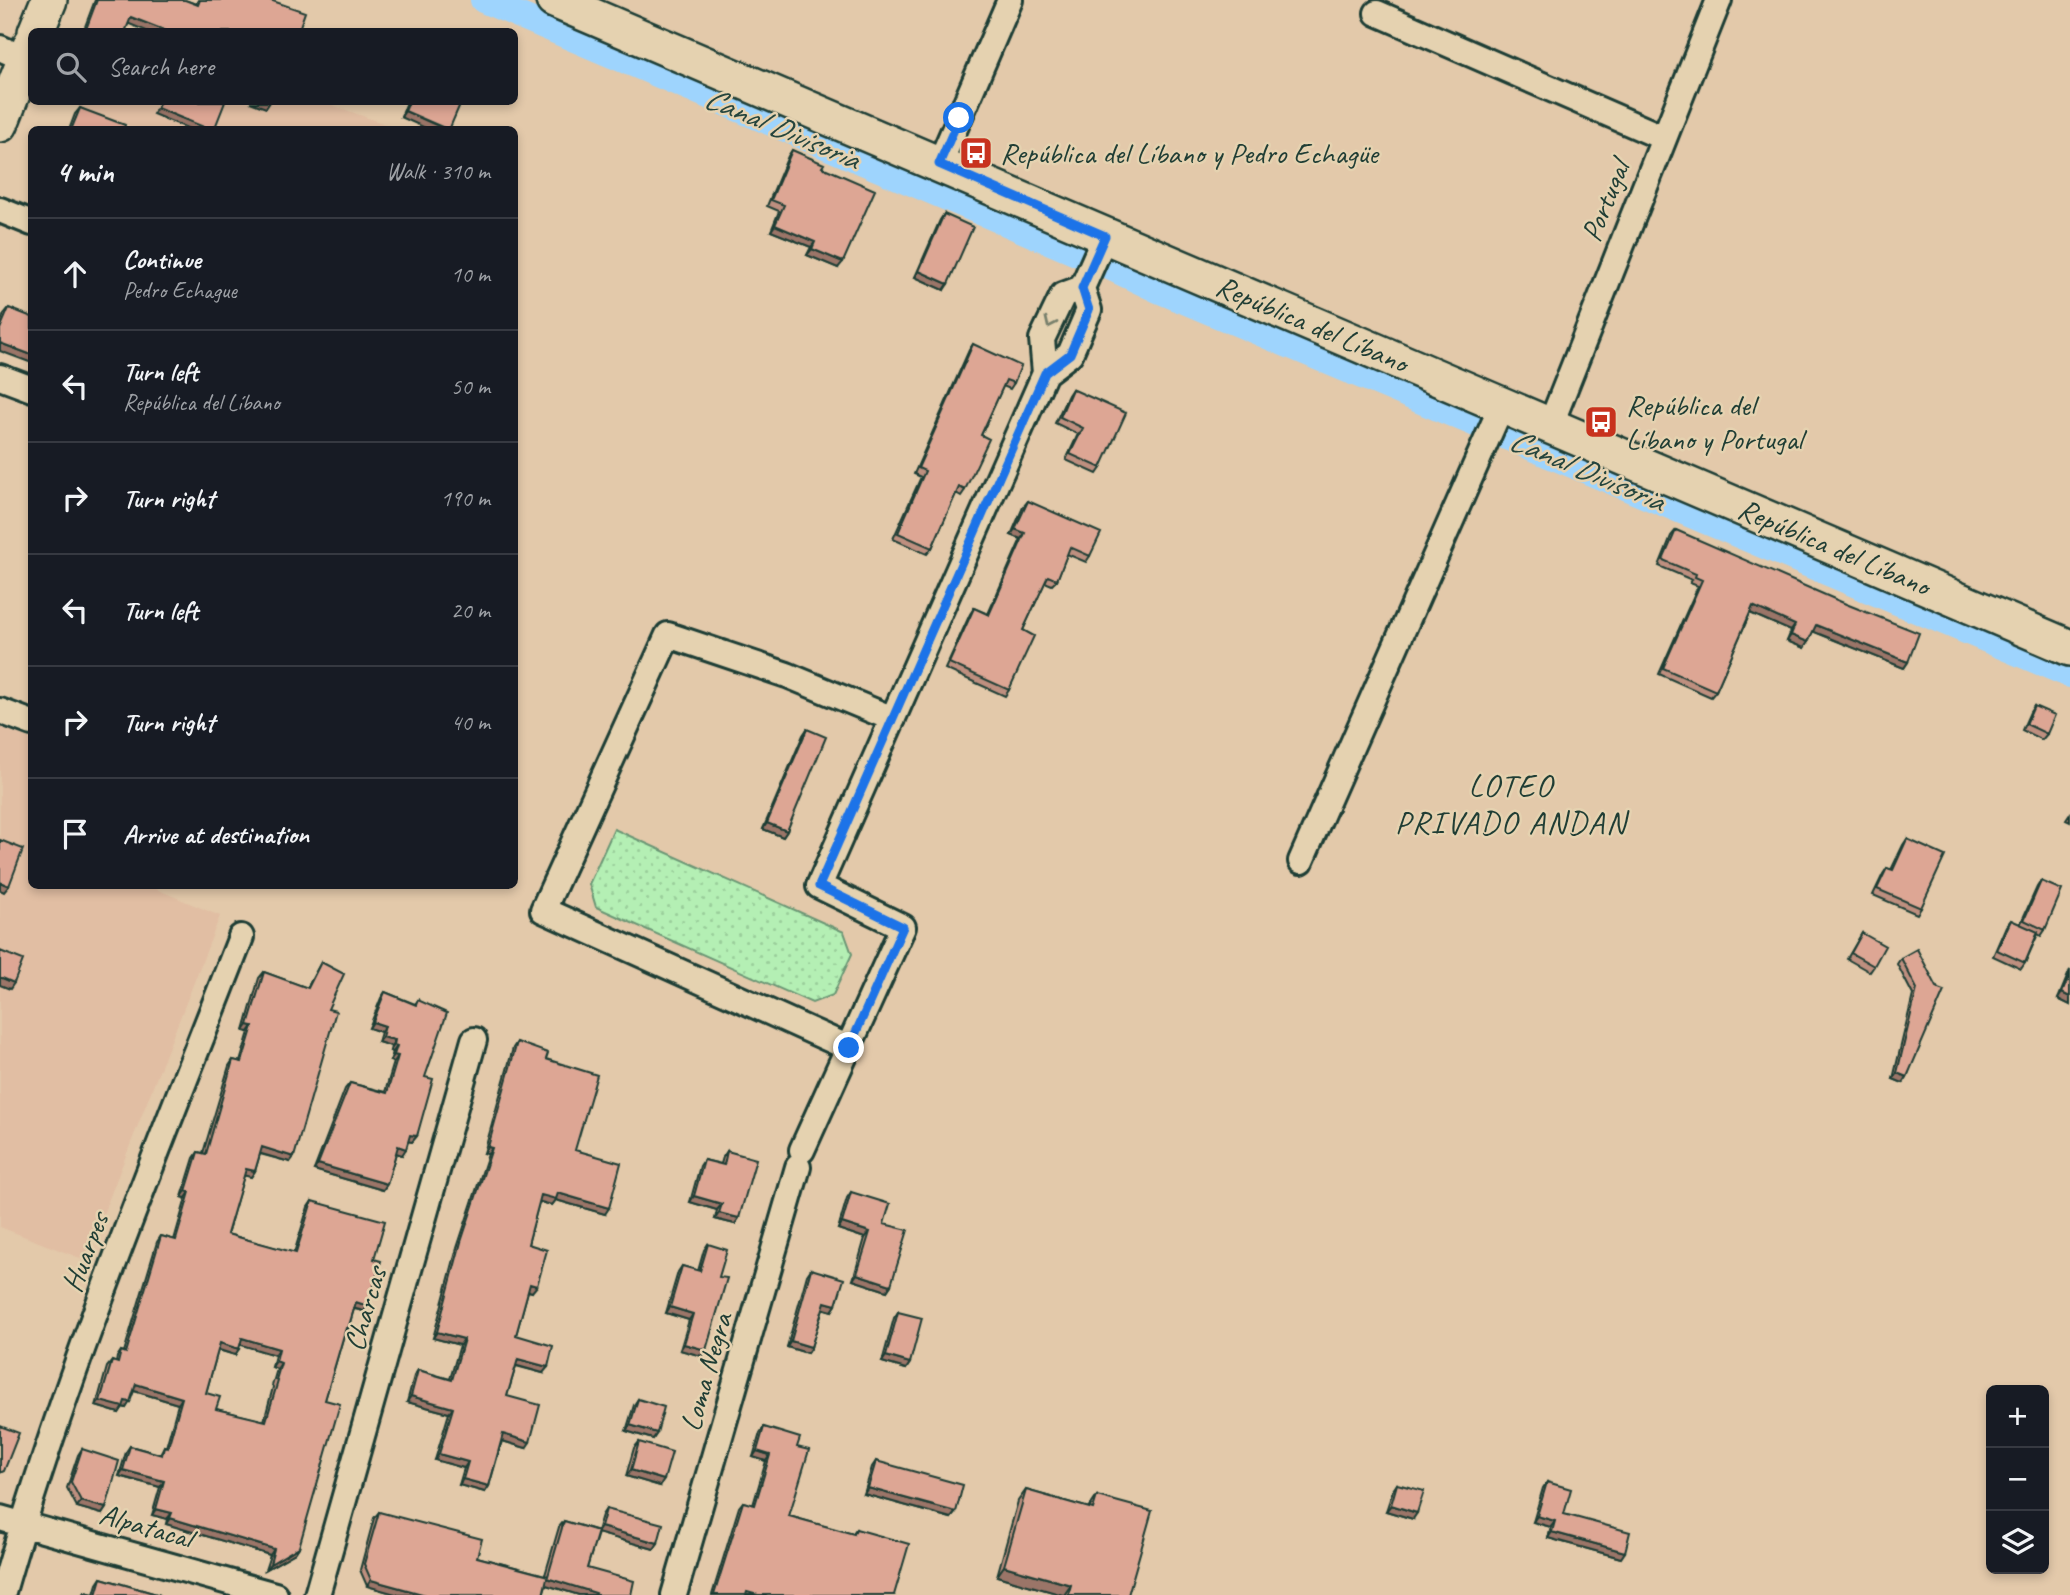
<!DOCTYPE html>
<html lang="en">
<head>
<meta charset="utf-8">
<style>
  body { margin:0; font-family:Caveat,sans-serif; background:#20242c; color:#f1f3f6 }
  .controls { position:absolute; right:21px; bottom:21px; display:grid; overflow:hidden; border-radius:10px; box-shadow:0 4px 10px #0003 }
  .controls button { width:63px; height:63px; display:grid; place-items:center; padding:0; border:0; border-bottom:2px solid #363941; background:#171b24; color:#f1f3f6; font:35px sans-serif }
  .stop { position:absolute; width:21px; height:21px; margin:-16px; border:5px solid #1a73e8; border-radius:50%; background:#fff }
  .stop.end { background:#1a73e8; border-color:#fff; box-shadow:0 2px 7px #0008 }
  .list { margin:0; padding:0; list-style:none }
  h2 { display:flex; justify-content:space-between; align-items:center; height:91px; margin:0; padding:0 28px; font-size:30px }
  h2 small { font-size:23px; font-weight:400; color:#9ea1a6 }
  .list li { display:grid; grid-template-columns:46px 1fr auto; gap:21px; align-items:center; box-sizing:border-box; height:112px; padding:0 28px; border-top:2px solid #363941 }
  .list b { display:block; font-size:26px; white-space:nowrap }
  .list p { margin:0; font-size:23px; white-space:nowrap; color:#9ea1a6 }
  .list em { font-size:23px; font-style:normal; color:#9ea1a6 }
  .icon { flex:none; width:38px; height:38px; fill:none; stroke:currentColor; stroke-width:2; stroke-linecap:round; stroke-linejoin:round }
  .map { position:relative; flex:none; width:2070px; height:1595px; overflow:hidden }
  .search { position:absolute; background:#171b24; box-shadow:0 4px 10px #0003; left:28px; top:28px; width:490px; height:77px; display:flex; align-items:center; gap:18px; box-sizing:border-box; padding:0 24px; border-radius:10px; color:#9ea1a6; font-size:26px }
  .panel { position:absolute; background:#171b24; box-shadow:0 4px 10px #0003; left:28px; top:126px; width:490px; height:763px; border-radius:10px }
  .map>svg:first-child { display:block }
  .built { fill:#e1bea3 }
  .park { fill:url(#park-dots); stroke:#6a9674; stroke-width:2 }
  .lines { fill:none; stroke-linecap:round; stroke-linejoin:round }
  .canal { stroke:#9ed4fd; stroke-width:26 }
  .street-casing { stroke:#1f3d34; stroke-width:30 }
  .secondary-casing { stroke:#1f3d34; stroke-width:40 }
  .street { stroke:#e5d2b0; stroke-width:24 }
  .secondary { stroke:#e5d2b0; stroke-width:35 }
  .wall { fill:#be8f7f; stroke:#1f3d34; stroke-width:2; fill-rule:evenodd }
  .shaded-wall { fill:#9b7468; stroke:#1f3d34; stroke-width:2 }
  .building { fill:#dda694; stroke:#1f3d34; stroke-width:2; fill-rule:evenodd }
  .oneway { stroke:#78806c }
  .route { stroke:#1a73e8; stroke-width:9 }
  .labels { text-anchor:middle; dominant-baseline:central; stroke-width:5; stroke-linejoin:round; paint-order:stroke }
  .poi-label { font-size:30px; fill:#1f3d34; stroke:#e5d2b0; text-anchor:start }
  .street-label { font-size:30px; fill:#1f3d34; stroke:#e5d2b0 }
  .water-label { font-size:32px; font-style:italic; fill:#25453e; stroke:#e5d2b0 }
  .neighbourhood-label { font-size:32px; letter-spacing:2px; fill:#1f3d34; stroke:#e5d2b0 }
</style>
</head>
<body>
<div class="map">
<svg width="2070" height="1595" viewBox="0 0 2070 1595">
  <defs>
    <pattern id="park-dots" width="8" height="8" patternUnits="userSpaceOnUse" patternTransform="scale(1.75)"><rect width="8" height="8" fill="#b4efb4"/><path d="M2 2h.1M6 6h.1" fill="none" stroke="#9ace9b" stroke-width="1.8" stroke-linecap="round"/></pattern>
  </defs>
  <rect width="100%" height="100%" fill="#e3c9aa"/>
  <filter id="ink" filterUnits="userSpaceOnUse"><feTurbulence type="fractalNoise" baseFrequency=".0143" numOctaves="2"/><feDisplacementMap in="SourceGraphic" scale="14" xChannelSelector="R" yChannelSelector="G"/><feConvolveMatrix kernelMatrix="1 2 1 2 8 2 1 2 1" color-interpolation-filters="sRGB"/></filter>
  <g filter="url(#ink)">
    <path class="built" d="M68,102H324L390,126L389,130L137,129Z
      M0,727L31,739L32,886H149L220,916L85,1260L0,1227Z"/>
    <path class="park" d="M614,829L844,932L852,954L833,995L812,1003L596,907L589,884Z"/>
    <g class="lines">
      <path class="canal" d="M483,0L1081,255
        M1103,264L1158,290L2070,675"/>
      <defs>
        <path id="street" d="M1377,13L1664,138
          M0,48L25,59
          M939,165L1010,0
          M0,210L32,223
          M1045,373L1070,354L1089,310L1082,288L1105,236
          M0,377L32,389
          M1550,426L1719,0
          M0,711L32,723
          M1301,861L1502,405
          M849,1048L543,910L668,635L787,675L893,719
          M802,1150L903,927L819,886L1045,373L1042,339L1063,295L1082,288
          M0,1518L275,1595
          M2,1595C66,1371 156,1155 241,937
          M317,1595L474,1040
          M674,1595L798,1167"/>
        <path id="secondary" d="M554,0L2070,648
          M36,32L49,0
          M0,124L32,43"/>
      </defs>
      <use href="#street" class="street-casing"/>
      <use href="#secondary" class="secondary-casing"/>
      <use href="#street" class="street"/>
      <use href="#secondary" class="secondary"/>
    </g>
    <path class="wall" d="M95,0H185L196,4L198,0H270L128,24L125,32H83Z
      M407,102H461L401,117Z
      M80,108L124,130H69L75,114Z
      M792,150L822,167L838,268L807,255L811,247L771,231L779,211L767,206L788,156Z
      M944,214V290L915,277L940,220Z
      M9,308L0,351V324L4,314Z
      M973,344L1014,383L1010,389L1003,386L981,435L965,490L961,496L956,493L932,548L927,554L893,539L921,477L914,474L969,350Z
      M1072,389L1101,468L1097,474L1066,460L1078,434L1055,423L1068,395Z
      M1028,501L1090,556L1086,562L1067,554L1057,580L1052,585L1045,582L1023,630L1009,690L1005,696L945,669L970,614L974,608L988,614L1021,539L1011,535L1023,507Z
      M1676,530L1908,662L1904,668L1813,631L1804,648L1787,641L1791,631L1750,613L1716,691L1711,697L1659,674L1698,586L1690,583L1692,580L1659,566L1671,536Z
      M2034,706L2047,734L2042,740L2022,730L2030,712Z
      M807,729L787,831L783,837L763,829L803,735Z
      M1907,839L1921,908L1917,914L1873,895L1883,874L1887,868L1891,870L1903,845Z
      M2041,881L2045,930L2041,936L2038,934L2025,963L2021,969L1993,956L2006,926L2011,920L2020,925L2037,887Z
      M1862,933L1874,966L1870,972L1847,959Z
      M1901,958L1938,989L1907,1077L1903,1083L1893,1079L1913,995L1897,964Z
      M321,962L328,1009L290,1162L260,1154L255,1171L251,1177L244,1175L227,1234L294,1253L308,1207L312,1201L374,1259L364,1311L354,1309L348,1329L344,1335L325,1400L299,1547L295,1553L265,1570L270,1555L166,1524L167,1519L152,1515L160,1487L119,1476L126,1452L130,1446L160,1454L164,1446L166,1447L178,1404L134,1391L126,1408L123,1407L119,1413L96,1406L107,1367L112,1361L116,1363L117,1357L121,1351L124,1352L157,1242L161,1236L174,1240L186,1198L182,1197L194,1158L198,1152L203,1153L229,1066L233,1060L240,1062L249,1032L244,1031L259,978L264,972L307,988ZM240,1344L275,1355L272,1367L277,1369L272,1386L273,1387L264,1421L216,1409L206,1393L218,1350L235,1355Z
      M2070,970V1005L2058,999Z
      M385,992L415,1004L418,1000L425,1077L417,1136L412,1142L408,1141L402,1155L396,1153L387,1184L383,1190L314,1170L345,1089L350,1083L385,1092L394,1062L390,1061L393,1052L390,1051L391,1046L378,1042L381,1032L369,1028L381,998Z
      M517,1042L546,1059L575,1150L605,1214L556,1200L552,1205L539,1202L528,1244L532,1292L528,1291L516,1335L543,1373L516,1366L507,1396L526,1448L502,1441L489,1486L485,1492L459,1485L464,1468L435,1460L449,1413L407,1402L414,1376L418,1370L450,1379L460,1345L433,1338L457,1248L488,1154L484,1153L513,1048Z
      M727,1151L739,1218L735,1224L715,1219L717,1210L690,1202L700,1166L704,1160L721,1164L723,1157Z
      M851,1192L884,1224L891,1285L887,1291L853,1280L865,1238L838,1229L847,1198Z
      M708,1244L719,1277L702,1356L680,1350L689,1320L666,1313L678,1272L682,1266L698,1271L704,1250Z
      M811,1269L836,1305L832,1311L823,1308L811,1347L807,1353L787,1347L807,1275Z
      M898,1312L910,1363L906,1369L882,1362L894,1318Z
      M638,1399L657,1433L653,1439L626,1431L634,1405Z
      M764,1427L797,1447L789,1516L852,1534L856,1529L894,1595H712L739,1507L743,1502L753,1505L766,1461L753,1457L760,1433Z
      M639,1442L660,1486L626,1476L634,1448Z
      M82,1449L106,1508L102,1514L77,1507L67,1488L78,1455Z
      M876,1461L956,1512L951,1518L864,1494L872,1467Z
      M1547,1482L1564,1514L1621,1558L1548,1538L1551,1527L1533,1522L1543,1488Z
      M1397,1484L1413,1519L1386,1511L1393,1490Z
      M1026,1490L1089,1508L1097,1496L1128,1595H1063L997,1576L1018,1501Z
      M606,1509L654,1549L598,1533L587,1568L631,1595H579L546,1585L543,1595H399L367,1586L360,1570L374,1518L379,1512L477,1557L545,1575L559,1527L564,1521L597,1531L602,1515Z
      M101,1578L160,1595H83L85,1592L94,1594L97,1584Z"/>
    <path class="shaded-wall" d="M131,17L169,32H149L127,23Z
      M250,102H270L266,108Z
      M157,108L211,130H192L153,114Z
      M405,111L447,130H430L401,117Z
      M775,225L815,242L811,247L771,231Z
      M812,249L843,262L838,268L807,255Z
      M919,271L948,284L944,290L915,277Z
      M0,343L32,355V363L0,351Z
      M1015,529L1025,533L1021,539L1011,535Z
      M1753,606L1795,625L1791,631L1748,612Z
      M1816,625L1908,662L1904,668L1812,631Z
      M1791,635L1808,642L1804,648L1787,641Z
      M2070,814V822L2066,820Z
      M767,823L787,831L783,837L763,829Z
      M0,882L9,886L4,892L0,890Z
      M0,977L14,983L10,989L0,985Z
      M2062,993L2070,997V1005L2058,999Z
      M373,1022L385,1026L381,1032L369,1028Z
      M248,1025L253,1026L249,1032L244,1031Z
      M382,1037L395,1040L391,1046L378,1042Z
      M394,1045L397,1046L393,1052L390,1051Z
      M394,1055L398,1056L394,1062L390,1061Z
      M1897,1073L1907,1077L1903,1083L1893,1079Z
      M410,1135L417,1136L412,1142L406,1141Z
      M398,1146L406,1149L402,1155L393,1152Z
      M262,1147L294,1157L290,1162L258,1153Z
      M488,1147L492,1148L488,1154L484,1153Z
      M318,1164L387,1184L383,1190L314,1170Z
      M246,1169L255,1171L251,1177L242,1175Z
      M186,1191L190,1192L186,1198L182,1197Z
      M558,1193L609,1208L605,1214L556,1200L552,1205L537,1201L541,1195Z
      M694,1196L722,1204L717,1210L690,1202Z
      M719,1213L739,1218L735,1224L715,1219Z
      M842,1223L870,1232L865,1238L838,1229Z
      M857,1274L891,1285L887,1291L853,1280Z
      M530,1284L537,1286L532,1292L526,1290Z
      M356,1302L368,1306L364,1311L352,1308Z
      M825,1302L836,1305L832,1311L821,1308Z
      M670,1307L693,1314L689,1320L666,1313Z
      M437,1332L464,1339L460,1345L433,1338Z
      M242,1338L279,1349L275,1355L238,1344Z
      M791,1341L811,1347L807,1353L787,1347Z
      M220,1343L239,1349L235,1355L216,1349Z
      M684,1344L706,1350L702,1356L680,1350Z
      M886,1356L910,1363L906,1369L882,1362Z
      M518,1359L548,1367L543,1373L514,1365Z
      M276,1361L281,1363L277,1369L272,1367Z
      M136,1384L182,1398L178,1404L131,1390Z
      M411,1396L453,1408L449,1413L407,1402Z
      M100,1401H125L130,1402L126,1408L123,1407L119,1413L96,1406Z
      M630,1425L657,1433L653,1439L626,1431Z
      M503,1434L530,1442L526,1448L499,1440Z
      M757,1451L770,1455L766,1461L753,1457Z
      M439,1454L468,1462L464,1468L435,1460Z
      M123,1470L164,1481L160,1487L119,1476Z
      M631,1470L664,1480L660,1486L626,1476Z
      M463,1479L489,1486L485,1492L459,1485Z
      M868,1488L956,1512L951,1518L864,1494Z
      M81,1501L106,1508L102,1514L77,1507Z
      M1391,1505L1417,1513L1413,1519L1386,1511Z
      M156,1509L172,1513L167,1519L152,1515Z
      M1537,1516L1555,1521L1551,1527L1533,1522Z
      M170,1518L274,1549L270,1555L166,1524Z
      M601,1527L658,1543L654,1549L597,1533Z
      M1552,1532L1625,1552L1621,1558L1548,1538Z
      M299,1547L295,1553L265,1570L270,1564Z
      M1004,1566L1071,1585L1064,1595H1063L997,1576Z
      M547,1578L596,1593L594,1595H579L543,1584Z
      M371,1580L426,1595H399L367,1586Z"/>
    <path class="building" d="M97,0H185L198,5L200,0H270L305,12L298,32H169L131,17L125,32H85Z
      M160,102H225L214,130H211L157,108Z
      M409,102H461L449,130L405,111Z
      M80,108L125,125L124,130H71Z
      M792,150L824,164L822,167L875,190L843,262L812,249L815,242L775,225L784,205L771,200Z
      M944,214L973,227L948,284L919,271Z
      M9,308L32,317V355L0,343V329Z
      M973,344L1021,366L1014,383L1006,380L981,435L989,439L965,490L959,487L932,548L898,533L925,471L918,468Z
      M1072,389L1126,413L1101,468L1070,454L1083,428L1060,417Z
      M1028,501L1101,533L1090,556L1070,547L1057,580L1048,576L1023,630L1034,636L1009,690L949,663L974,608L989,615L1025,533L1015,529Z
      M1676,530L1846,604L1919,633L1908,662L1816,625L1808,642L1791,635L1795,625L1753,606L1716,691L1663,668L1702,580L1695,577L1696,574L1663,560Z
      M2034,706L2055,715L2047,734L2026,724Z
      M807,729L826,737L787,831L767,823Z
      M1907,839L1945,856L1921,908L1877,889L1887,868L1893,870Z
      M0,840L23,849L9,886L0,882Z
      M2041,881L2062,890L2045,930L2024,920Z
      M2011,920L2038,932L2025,963L1997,950Z
      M1862,933L1885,946L1874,966L1851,953Z
      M1917,949L1938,989L1944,991L1907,1077L1897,1073L1917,989L1901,958Z
      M0,951L23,960L14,983L0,977V978Z
      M321,962L344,974L328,1009L336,1011L294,1157L262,1147L255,1171L246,1169L227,1234L296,1253L312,1201L385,1221L374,1259L381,1261L368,1306L356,1302L348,1329L346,1328L325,1400L340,1404L299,1547L270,1564L274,1549L170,1518L172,1513L156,1509L164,1481L123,1470L130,1446L162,1455L164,1446L168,1447L182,1398L136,1384L130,1402L125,1401L123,1407L100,1401L112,1361L118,1363L121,1351L126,1353L161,1236L176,1240L190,1192L186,1191L198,1152L206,1154L233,1060L242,1062L253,1026L248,1025L264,972L308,988ZM242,1338L279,1349L276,1361L281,1363L276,1380L278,1381L266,1421L216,1409L220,1397L206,1393L220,1343L239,1349Z
      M2070,974V997L2062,993Z
      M385,992L416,1005L418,1000L447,1013L425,1077L433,1079L417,1136L410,1135L406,1149L398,1146L387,1184L318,1164L350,1083L387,1093L398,1056L394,1055L397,1046L394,1045L395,1040L382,1037L385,1026L373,1022Z
      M517,1042L548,1053L546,1059L597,1075L575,1150L621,1163L609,1208L558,1193L556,1199L541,1195L528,1244L547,1250L537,1286L530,1284L516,1335L553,1346L548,1367L518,1359L507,1396L540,1405L530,1442L503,1434L489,1486L463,1479L468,1462L439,1454L453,1408L411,1396L418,1370L452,1380L464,1339L437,1332L461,1242L492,1148L488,1147Z
      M727,1151L756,1159L739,1218L719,1213L722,1204L694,1196L704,1160L724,1165Z
      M851,1192L890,1204L884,1224L908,1230L891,1285L857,1274L870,1232L842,1223Z
      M708,1244L727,1250L719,1277L727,1278L706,1350L684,1344L693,1314L670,1307L682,1266L700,1271Z
      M811,1269L844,1279L836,1305L825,1302L811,1347L791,1341Z
      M898,1312L922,1318L910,1363L886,1356Z
      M638,1399L664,1407L657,1433L630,1425Z
      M0,1426L19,1433L4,1471L0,1473Z
      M764,1427L800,1438L797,1447L809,1450L789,1516L854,1534L856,1529L909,1544L894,1595H758L747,1592L746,1595H714L743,1502L755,1505L770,1455L757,1451Z
      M639,1442L672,1452L664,1480L631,1470Z
      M82,1449L119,1461L106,1508L81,1501L71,1482Z
      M876,1461L963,1485L956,1512L868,1488Z
      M1547,1482L1571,1489L1564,1514L1630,1532L1625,1552L1552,1532L1555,1521L1537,1516Z
      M1397,1484L1424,1491L1417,1513L1391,1505Z
      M1026,1490L1093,1509L1097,1496L1152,1511L1128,1595H1068L1071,1585L1004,1566Z
      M606,1509L663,1524L658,1543L601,1527Z
      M379,1512L482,1539L477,1557L548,1576L564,1521L598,1531L587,1568L634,1581L631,1595H595L596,1593L547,1578L543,1595H426L371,1580L364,1564Z
      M101,1578L160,1595H96Z
      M85,1592L96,1595H84Z"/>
    <defs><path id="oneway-chevron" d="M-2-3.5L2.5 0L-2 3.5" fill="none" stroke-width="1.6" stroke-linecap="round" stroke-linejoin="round" transform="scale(1.75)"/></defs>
    <use class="oneway" href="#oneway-chevron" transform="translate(1050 323) rotate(115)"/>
  </g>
  <g class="lines" filter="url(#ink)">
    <path class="route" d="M849,1048L903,927L819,886L1045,373L1070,354L1089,310L1082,288L1105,236L939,164L959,118"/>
  </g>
  <defs>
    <symbol id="bus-square" viewBox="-11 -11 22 22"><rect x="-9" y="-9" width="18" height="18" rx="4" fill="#c8321e" stroke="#e5d2b0"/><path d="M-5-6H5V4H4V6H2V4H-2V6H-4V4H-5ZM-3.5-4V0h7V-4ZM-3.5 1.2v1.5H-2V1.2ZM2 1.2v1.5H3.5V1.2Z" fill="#fff"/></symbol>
  </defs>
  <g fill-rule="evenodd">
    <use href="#bus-square" x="957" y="134" width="38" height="38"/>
    <use href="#bus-square" x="1582" y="403" width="38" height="38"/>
  </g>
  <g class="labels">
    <g class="poi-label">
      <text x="1000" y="153">República del Líbano y Pedro Echagüe</text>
      <text x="1626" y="405">República del<tspan x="1626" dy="34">Líbano y Portugal</tspan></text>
    </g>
    <g class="street-label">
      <text transform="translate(1605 201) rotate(-68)">Portugal</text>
      <text transform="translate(1312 324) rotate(23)">República del Líbano</text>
      <text transform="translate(1834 547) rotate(23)">República del Líbano</text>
      <text transform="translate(85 1252) rotate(-69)">Huarpes</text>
      <text transform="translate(365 1309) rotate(-74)">Charcas</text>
      <text transform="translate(706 1372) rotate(-74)">Loma Negra</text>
      <text transform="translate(146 1526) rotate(16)">Alpatacal</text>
    </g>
    <g class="water-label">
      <text transform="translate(782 128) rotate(23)">Canal Divisoria</text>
      <text transform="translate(1587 470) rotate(23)">Canal Divisoria</text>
    </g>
    <g class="neighbourhood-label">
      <text x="1511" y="785">LOTEO<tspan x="1511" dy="37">PRIVADO ANDAN</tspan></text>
    </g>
  </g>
</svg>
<div class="controls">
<button>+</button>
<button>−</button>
<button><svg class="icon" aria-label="layers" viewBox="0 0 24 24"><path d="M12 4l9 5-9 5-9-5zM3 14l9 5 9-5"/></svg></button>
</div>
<div class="stop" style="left:959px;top:118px"></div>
<div class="stop end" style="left:849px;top:1048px"></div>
<div class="search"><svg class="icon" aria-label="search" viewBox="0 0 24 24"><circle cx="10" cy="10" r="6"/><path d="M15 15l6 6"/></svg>Search here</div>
<section class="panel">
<h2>4 min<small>Walk · 310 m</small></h2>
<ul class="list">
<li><svg class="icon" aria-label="ahead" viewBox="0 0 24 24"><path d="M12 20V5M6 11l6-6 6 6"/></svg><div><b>Continue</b><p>Pedro Echague</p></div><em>10 m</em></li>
<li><svg class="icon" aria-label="left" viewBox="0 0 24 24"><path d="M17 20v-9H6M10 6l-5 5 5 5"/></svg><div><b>Turn left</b><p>República del Líbano</p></div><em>50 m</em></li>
<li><svg class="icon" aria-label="right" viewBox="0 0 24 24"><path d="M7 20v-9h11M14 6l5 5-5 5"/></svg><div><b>Turn right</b></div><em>190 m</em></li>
<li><svg class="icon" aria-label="left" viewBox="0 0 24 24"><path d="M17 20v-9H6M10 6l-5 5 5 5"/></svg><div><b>Turn left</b></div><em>20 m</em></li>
<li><svg class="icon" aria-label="right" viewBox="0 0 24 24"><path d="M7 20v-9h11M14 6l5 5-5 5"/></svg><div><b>Turn right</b></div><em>40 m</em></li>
<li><svg class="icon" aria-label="arrive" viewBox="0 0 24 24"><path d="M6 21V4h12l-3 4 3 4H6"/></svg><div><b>Arrive at destination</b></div></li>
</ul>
</section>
</div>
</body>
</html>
